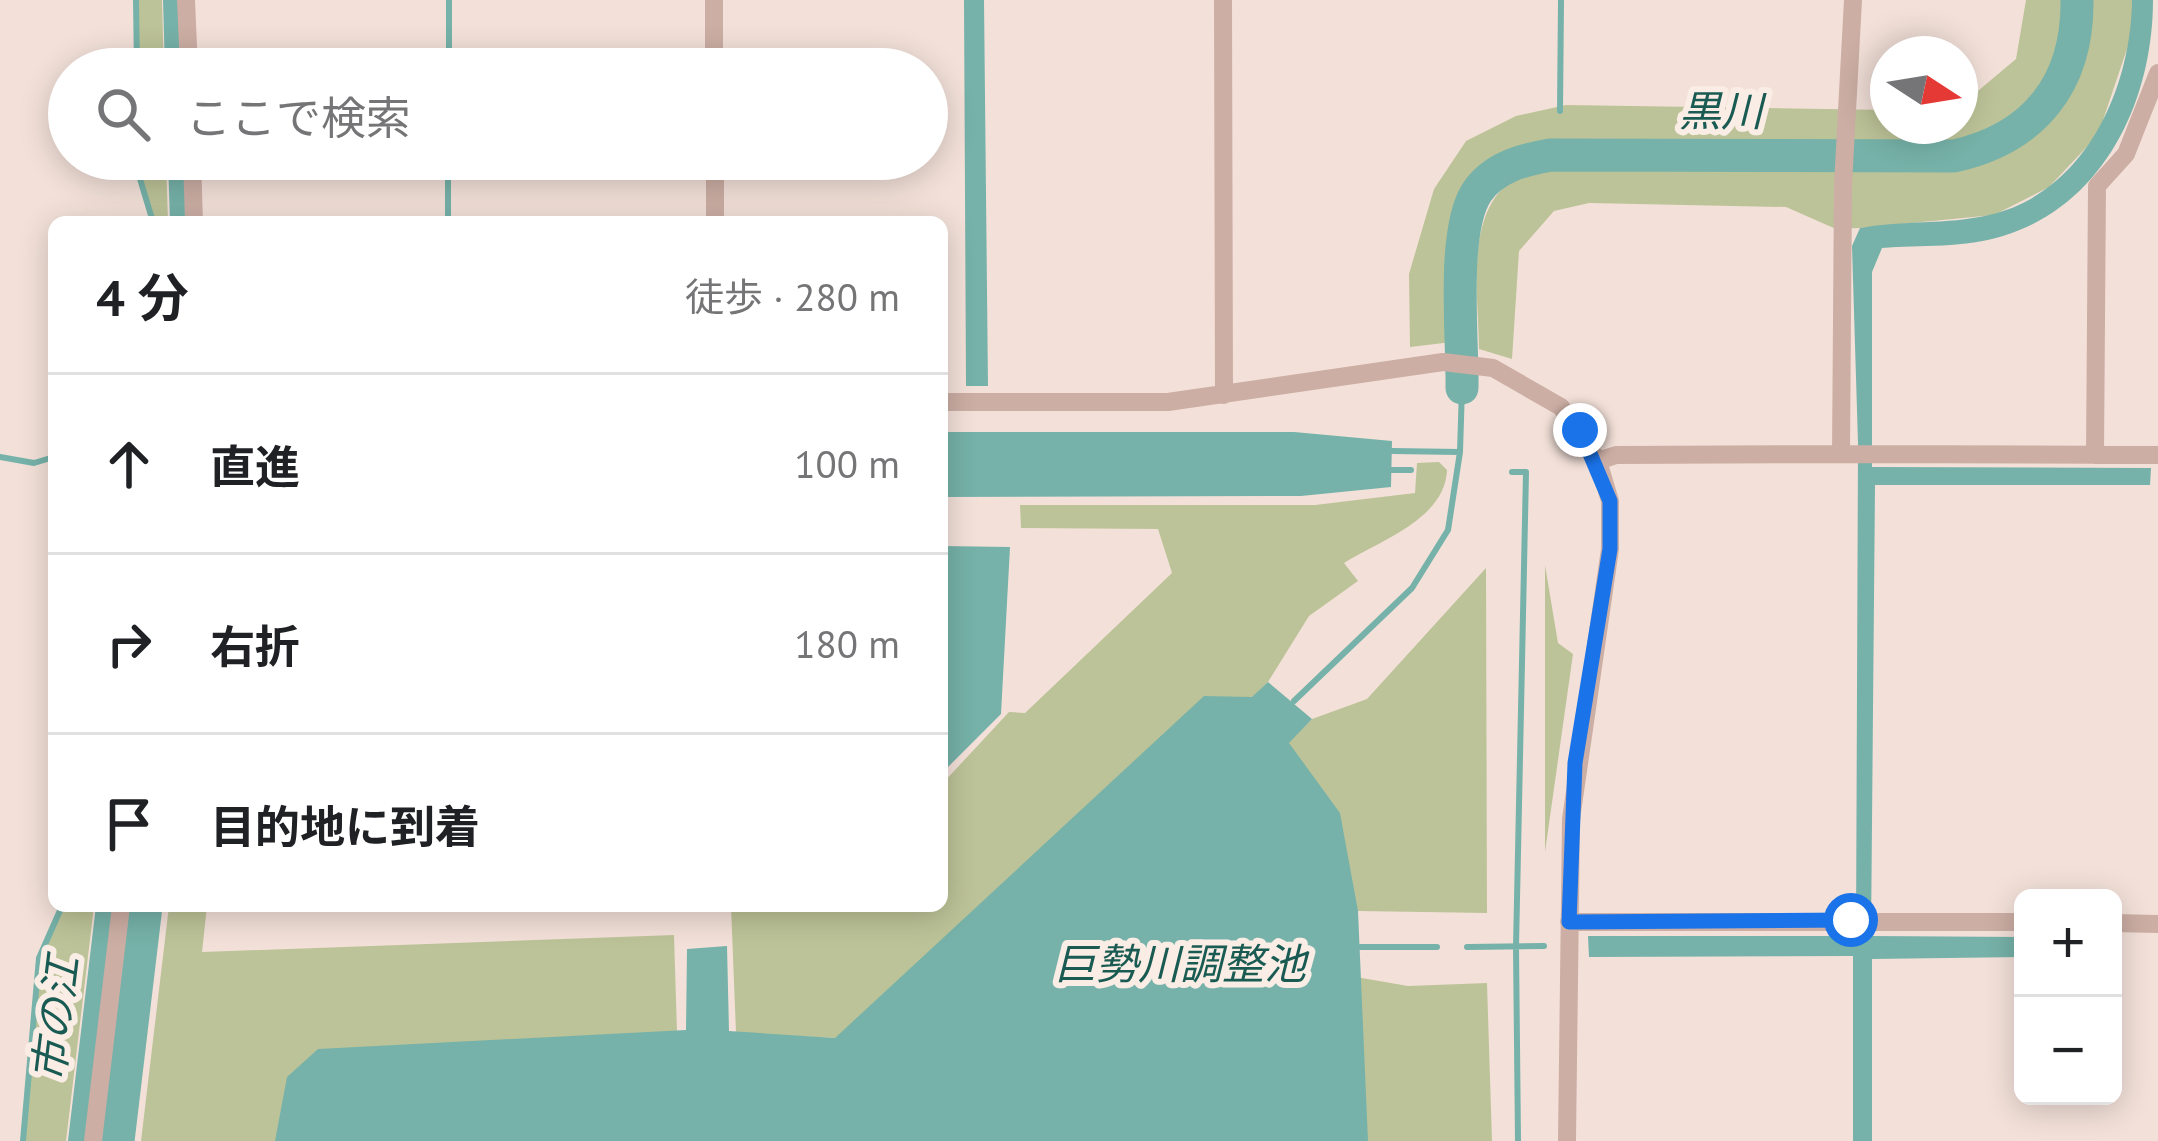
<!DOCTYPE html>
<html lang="ja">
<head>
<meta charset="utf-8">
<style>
  body { margin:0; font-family:"PT Sans","Noto Sans JP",sans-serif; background:#f2f2f2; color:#202124 }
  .controls { position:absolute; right:36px; bottom:36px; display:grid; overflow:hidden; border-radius:18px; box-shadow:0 6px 30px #0003 }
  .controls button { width:108px; height:108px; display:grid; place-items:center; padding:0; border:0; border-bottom:3px solid #e0e0e0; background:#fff; color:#202124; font:60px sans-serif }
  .compass { position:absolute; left:1870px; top:36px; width:108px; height:108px; border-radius:50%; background:#fff; box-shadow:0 6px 30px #0003; rotate:102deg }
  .stop { position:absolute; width:36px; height:36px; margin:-27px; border:9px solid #1a73e8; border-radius:50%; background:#fff }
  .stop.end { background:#1a73e8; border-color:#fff; box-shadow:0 3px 12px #0008 }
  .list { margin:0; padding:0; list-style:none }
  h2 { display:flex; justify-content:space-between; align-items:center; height:156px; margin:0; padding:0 48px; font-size:51px }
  h2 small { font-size:39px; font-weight:400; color:#757577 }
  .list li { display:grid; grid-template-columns:78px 1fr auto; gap:36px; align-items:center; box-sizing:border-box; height:180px; padding:0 48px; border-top:3px solid #e0e0e0 }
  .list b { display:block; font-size:45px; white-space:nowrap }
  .list em { font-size:39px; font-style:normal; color:#757577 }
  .icon { flex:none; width:66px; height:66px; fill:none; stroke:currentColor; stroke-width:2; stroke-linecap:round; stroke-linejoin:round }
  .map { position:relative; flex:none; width:2158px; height:1141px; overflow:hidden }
  .search { position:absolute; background:#fff; box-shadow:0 6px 30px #0003; left:48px; top:48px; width:900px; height:132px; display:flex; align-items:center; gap:30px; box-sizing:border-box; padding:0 42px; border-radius:66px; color:#757577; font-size:45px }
  .panel { position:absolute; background:#fff; box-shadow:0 6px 30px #0003; left:48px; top:216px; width:900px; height:696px; border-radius:18px }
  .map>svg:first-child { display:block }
  .green { fill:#bdc398 }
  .water { fill:#76b2a9 }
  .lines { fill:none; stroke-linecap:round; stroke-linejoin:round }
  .stream { stroke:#76b2a9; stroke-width:6 }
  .canal { stroke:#76b2a9; stroke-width:18 }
  .river { stroke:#76b2a9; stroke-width:33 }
  .minor { stroke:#ccaea4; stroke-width:18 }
  .route { stroke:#1a73e8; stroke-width:15 }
  .labels { text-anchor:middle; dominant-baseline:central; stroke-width:12; stroke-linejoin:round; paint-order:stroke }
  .water-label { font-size:42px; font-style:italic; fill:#195b52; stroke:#faede5 }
</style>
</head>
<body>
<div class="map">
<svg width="2158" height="1141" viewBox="0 0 2158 1141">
  <rect width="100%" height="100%" fill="#f3e1d9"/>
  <path class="green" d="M136,0H162L164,69H137Z
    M2026,0H2068C2068,45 2050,98 2011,125C1996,134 1974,140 1958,146L1543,142C1527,150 1508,156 1493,166C1441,199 1453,290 1452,342L1410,347L1409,274L1434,189L1466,141L1516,116L1566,105L1888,110V126H1960V106L2016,59Z
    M2088,0H2132V34L2098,135L2049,187L1994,215L1860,228L1836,229L1786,207L1589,203L1554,211L1519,251L1512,359L1479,349C1479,299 1463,212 1514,179C1526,171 1545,168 1559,164L1961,166C2049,137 2088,95 2088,0Z
    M134,159H166L168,222H153Z
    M1439,462L1447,470C1445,519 1381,540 1344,563L1358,581L1309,616L1268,682L1253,697L1288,743L1312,719L1367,699L1486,568L1487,913L1358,911L1294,933L835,1038L736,1033L731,906H942V784L1009,712L1025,713L1172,573L1158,529L1021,528L1020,505H1315L1415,493L1417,463Z
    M1545,565L1558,643L1573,654L1545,852Z
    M62,906H94L66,1141H23L39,958Z
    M169,906H207L202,952L674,935L677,1032L535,1039L498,1141H141Z
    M1304,968L1408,986L1487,983L1492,1141H917Z"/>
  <path class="water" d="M964,0H984L988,386H966Z
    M2132,0H2153C2153,99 2105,205 2003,236C1966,248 1920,245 1882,248L1872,272V467L2151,468L2150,485H1875L1871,936L2023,937V957L1872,959V1141H1853V956L1589,957L1588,936H1856L1858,443L1852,246L1860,228C1903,220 1946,225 1989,215C2085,193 2131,89 2132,0Z
    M942,432H1294L1392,441L1391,487L1301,496L942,497Z
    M942,546L1010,547L1001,714L942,773Z
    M1268,682L1312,719L1289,743L1340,813L1358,911L1368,1141H275L287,1077L318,1049L686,1030L687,949L727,946L729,1031L835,1038L1204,696L1252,697Z"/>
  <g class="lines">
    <path class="stream" d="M136,0L137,69
      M449,69V0
      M1560,111L1561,0
      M134,159L153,222
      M448,222V159
      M1392,451L1460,452L1462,388
      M0,457L34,463L54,457
      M1391,470H1411
      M1512,472H1526L1516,947L1518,1141
      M1294,701L1412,588L1448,530L1460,452
      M1360,947H1437
      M1467,947L1544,946
      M23,1141L39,958L62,906"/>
    <path class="canal" d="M172,0L174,69
      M177,159L179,222
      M77,1141L105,906"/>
    <path class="river" d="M1462,388C1463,340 1451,231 1477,192C1494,167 1523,160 1550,155L1954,156C2035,138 2078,83 2077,0
      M118,1141L146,906"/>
    <path class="minor" d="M186,0L189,69
      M1223,0L1224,395
      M1853,0L1843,185L1841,454L2158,455
      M714,69V0
      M192,159L194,222
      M715,159V222
      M942,402H1168L1443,362L1493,368L1561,407L1598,461L1610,501V549L1571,819L1567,1141
      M2095,455L2097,186L2126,154L2158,73
      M1598,461L1616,455L1841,454
      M1569,922H2023
      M2113,923L2158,924
      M93,1141L121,906"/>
  </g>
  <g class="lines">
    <path class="route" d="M1580,430L1610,501V549L1575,763L1569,922L1851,920"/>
  </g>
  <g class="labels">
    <g class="water-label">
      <text x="1721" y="110">黒川</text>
      <text x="1180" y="963">巨勢川調整池</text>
      <text transform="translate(55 1019) rotate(-83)">市の江</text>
    </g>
  </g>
</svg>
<div class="controls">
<button>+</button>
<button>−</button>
</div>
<svg class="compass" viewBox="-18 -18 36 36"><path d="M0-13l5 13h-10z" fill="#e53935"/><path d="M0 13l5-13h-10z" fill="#757577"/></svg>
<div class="stop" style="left:1851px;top:920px"></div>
<div class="stop end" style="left:1580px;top:430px"></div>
<div class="search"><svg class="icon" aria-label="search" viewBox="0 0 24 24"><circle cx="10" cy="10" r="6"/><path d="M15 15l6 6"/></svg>ここで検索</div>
<section class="panel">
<h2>4 分<small>徒歩 · 280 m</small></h2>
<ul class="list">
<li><svg class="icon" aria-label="ahead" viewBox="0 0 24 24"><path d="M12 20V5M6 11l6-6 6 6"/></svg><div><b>直進</b></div><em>100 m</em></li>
<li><svg class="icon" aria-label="right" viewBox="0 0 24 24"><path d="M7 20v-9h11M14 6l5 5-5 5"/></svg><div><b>右折</b></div><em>180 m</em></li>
<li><svg class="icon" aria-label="arrive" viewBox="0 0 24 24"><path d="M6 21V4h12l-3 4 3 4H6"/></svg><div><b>目的地に到着</b></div></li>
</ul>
</section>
</div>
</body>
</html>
